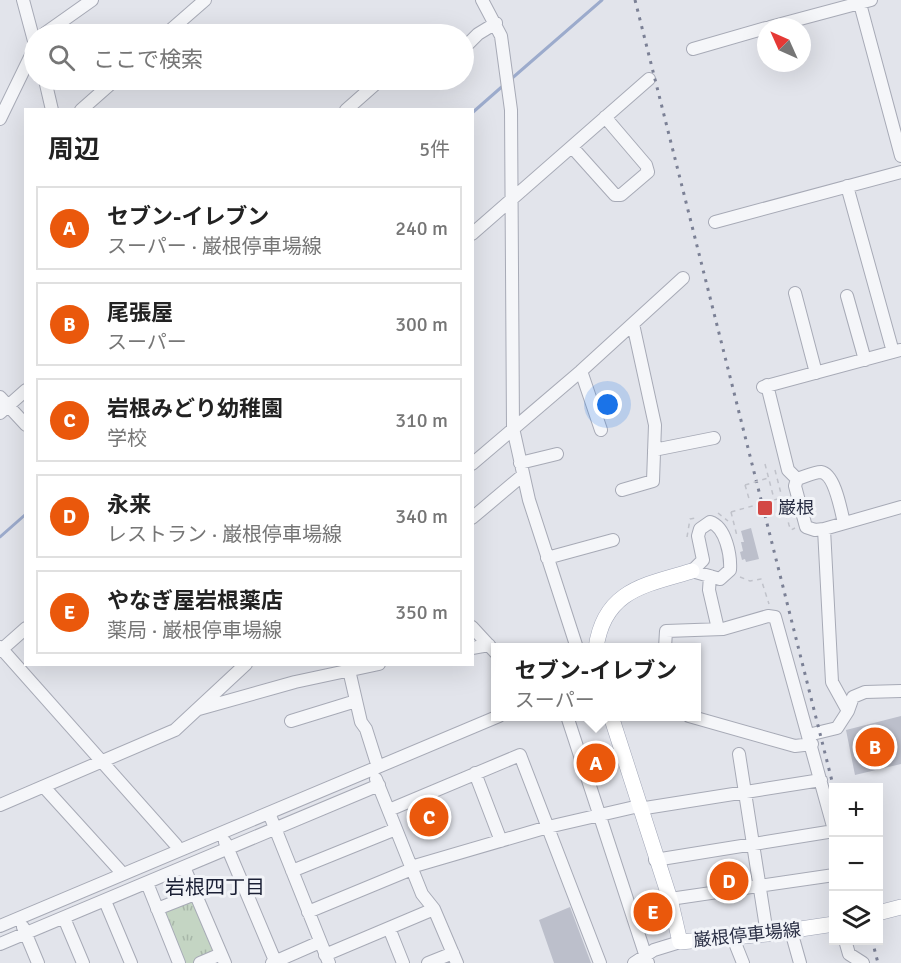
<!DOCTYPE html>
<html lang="ja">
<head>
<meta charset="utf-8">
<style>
  body { margin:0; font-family:Signika,"Noto Sans JP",sans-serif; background:#f2f2f2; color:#222 }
  .controls { position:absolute; right:18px; bottom:18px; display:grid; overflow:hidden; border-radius:0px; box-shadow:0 6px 24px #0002 }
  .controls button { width:54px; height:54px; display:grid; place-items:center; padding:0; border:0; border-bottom:2px solid #e0e0e0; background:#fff; color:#222; font:30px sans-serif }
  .compass { position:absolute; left:757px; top:18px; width:54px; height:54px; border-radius:50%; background:#fff; box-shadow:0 6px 24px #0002; rotate:315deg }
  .you { position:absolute; left:608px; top:405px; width:21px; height:21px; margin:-15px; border:4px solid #fff; border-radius:50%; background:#1a73e8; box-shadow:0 0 0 9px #1a73e833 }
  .badge { display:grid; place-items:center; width:39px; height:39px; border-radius:50%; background:#ea580c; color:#fff; font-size:20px; font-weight:700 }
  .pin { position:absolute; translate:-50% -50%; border:3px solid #fff; box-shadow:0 2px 6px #0006 }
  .popup { position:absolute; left:491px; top:643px; width:210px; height:78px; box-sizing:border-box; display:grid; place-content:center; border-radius:0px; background:#fff; filter:drop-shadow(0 2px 4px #0005); font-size:20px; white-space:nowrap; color:#767676 }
  .popup b { font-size:22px; color:#222 }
  .popup::after { content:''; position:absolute; left:50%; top:100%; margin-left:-12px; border:12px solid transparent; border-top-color:#fff }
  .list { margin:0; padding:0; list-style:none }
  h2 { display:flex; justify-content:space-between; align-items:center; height:78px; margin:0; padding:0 24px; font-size:26px }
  h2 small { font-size:20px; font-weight:400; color:#767676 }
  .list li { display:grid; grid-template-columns:39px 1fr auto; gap:18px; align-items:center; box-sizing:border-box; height:84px; margin:0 12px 12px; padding:0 12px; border:2px solid #e0e0e0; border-radius:0px }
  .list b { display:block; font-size:22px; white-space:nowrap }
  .list p { margin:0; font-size:20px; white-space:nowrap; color:#767676 }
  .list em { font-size:20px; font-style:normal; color:#767676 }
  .icon { flex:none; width:33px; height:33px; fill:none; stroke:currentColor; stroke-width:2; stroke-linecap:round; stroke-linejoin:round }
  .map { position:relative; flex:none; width:901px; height:963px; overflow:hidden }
  .search { position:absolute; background:#fff; box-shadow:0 6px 24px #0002; left:24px; top:24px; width:450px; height:66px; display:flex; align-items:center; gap:15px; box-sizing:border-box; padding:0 21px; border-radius:33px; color:#767676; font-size:22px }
  .panel { position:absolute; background:#fff; box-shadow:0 6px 24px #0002; left:24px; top:108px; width:450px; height:558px; border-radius:0px }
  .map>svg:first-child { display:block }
  .park { fill:url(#park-tufts) }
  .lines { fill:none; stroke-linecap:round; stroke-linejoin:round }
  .stream { stroke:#9cabcc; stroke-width:3 }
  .building { fill:#bcbfcb }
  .minor-casing { stroke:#a7aab6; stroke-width:14 }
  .major-casing { stroke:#a1a6b7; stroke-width:16 }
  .path { stroke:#c0c2ca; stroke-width:1.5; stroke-dasharray:4.5 4.5; stroke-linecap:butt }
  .minor { stroke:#f5f6f9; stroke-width:12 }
  .major { stroke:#fff; stroke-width:15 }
  .rail { stroke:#7b8095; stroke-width:3; stroke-dasharray:3 6; stroke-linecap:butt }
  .path-bridge { stroke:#c0c2ca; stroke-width:1.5; stroke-dasharray:4.5 4.5; stroke-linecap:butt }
  .poi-dot { fill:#d34744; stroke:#f2f4f8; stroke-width:2 }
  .labels { text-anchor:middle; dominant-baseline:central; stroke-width:6; stroke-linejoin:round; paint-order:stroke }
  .poi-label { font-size:18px; fill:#292e44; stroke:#f2f4f8; text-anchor:start }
  .street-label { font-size:18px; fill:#292e44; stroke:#f2f4f8 }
  .neighbourhood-label { font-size:20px; fill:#1b2035; stroke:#f2f4f8 }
</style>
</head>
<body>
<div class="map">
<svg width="901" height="963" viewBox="0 0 901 963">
  <defs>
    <pattern id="park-tufts" width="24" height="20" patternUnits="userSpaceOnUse" patternTransform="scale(1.5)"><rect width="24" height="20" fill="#c4d5c3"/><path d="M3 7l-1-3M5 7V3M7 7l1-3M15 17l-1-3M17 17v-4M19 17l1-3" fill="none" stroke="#a8b7a9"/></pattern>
  </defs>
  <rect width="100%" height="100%" fill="#e2e4eb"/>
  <path class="park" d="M195,895L219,953L196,963H181L159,910Z"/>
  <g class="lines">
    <path class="stream" d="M510,80L602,0
      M472,113L505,84
      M0,537L26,514"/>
  </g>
  <path class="building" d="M751,528L759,559L746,562L745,559L742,560L740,552L743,551L741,542H744L741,531Z
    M901,716V764L855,775L846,730Z
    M602,751L608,771L595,775L588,754Z
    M570,907L591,963H554L539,920Z"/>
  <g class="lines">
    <defs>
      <path id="minor" d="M23,0L34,41
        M482,0L501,36L511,110L513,428L529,500L577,648
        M859,0L901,156
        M770,27L871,0
        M44,34L92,0
        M166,34L205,0
        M464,48L478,34L496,23
        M693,49L766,28
        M45,80L52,110
        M81,110L115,80
        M346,110L380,80
        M0,119L34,49
        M572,147L615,195H621L648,172L646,165L605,117
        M847,186L893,352
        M715,222L901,172
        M472,234L649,79
        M795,293L816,373
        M847,296L865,360
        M581,371L601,430
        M767,385L788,470L797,479
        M763,387L900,350
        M0,397L26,425
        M0,413L26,390
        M654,450L714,438
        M520,463L557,454
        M472,464L581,371L683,278
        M622,490L653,481L655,425L633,324
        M472,518L523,475
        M710,522C726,527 731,556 730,570L720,579L692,571L703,560L698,536L700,529Z
        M844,523C841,511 835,474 821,472C814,472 804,477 797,479L795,486L806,527L815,530L824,529L901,507
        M824,529L832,682L848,711L853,697L865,692L901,691
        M547,558L613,540
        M710,576L709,590L718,629
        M472,627L496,653
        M0,647L176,845L178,851
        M472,648L489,645
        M665,648L666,631L723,629L768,616L775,617L834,830
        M0,651L26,628
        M349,670L361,722L366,729L378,767
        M199,709L295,682L379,664
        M567,716L648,963
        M689,716L795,746L812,744
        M291,721L356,701
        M808,735L837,728L848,711
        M739,754L767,934
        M475,773L501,841
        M376,779L422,894L434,909L457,963
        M44,787L123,874
        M0,805L175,730L246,664
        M639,809L821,780
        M389,810L520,755L600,963
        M269,813L329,963
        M225,842L276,963
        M655,860L834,831
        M184,867L225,963
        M411,867L548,827L639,806
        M292,871L396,829
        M147,883L179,963
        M670,899L834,875
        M105,901L131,963
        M157,909L195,894
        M308,912L412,869
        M64,918L83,963
        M0,926L499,716
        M23,927L38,963
        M389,928L403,963
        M791,931L800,963
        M733,938L743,963
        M845,940L849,954L863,963
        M0,944L379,785
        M325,955L434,909
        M200,963L221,954
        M272,963L320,942
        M428,963L453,953
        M634,963L654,950L680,942"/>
      <path id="major" d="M596,648C604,590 645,585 692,571
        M611,716L670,899L680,942L767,934L834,924
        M878,913L901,907"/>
    </defs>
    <use href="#minor" class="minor-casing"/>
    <use href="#major" class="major-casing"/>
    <path class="path" d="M765,464L773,495
      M775,470L789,525L791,530L795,528
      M745,485L750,502
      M731,512L737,536
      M718,513L728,521
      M687,537L690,519L696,518
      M740,577L750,581L761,579L769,604"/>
    <use href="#minor" class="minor"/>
    <use href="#major" class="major"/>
    <path class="rail" d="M635,0L834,789
      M872,940L878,963"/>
    <path class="path-bridge" d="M745,485L768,478
      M731,512L781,498"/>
  </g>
  <rect class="poi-dot" x="757" y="500" width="16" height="16" rx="3"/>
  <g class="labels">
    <g class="poi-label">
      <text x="778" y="508">巌根</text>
    </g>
    <g class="street-label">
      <text transform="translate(747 935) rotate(-6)">巌根停車場線</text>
    </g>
    <g class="neighbourhood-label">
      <text x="215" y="887">岩根四丁目</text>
    </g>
  </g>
</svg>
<div class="controls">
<button>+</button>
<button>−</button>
<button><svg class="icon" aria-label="layers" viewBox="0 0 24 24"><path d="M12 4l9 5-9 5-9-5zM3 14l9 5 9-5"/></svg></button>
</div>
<svg class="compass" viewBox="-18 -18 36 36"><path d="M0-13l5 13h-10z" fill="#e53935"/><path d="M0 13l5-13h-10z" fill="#767676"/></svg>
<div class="you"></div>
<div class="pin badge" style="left:596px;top:763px">A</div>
<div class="popup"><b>セブン-イレブン</b>スーパー</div>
<div class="pin badge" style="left:875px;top:747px">B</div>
<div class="pin badge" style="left:429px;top:817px">C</div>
<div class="pin badge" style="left:729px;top:881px">D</div>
<div class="pin badge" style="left:653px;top:912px">E</div>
<div class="search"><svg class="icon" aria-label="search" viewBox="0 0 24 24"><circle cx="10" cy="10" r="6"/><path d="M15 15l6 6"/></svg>ここで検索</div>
<section class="panel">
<h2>周辺<small>5件</small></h2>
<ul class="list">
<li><span class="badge">A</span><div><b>セブン-イレブン</b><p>スーパー · 巌根停車場線</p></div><em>240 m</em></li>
<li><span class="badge">B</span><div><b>尾張屋</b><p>スーパー</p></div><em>300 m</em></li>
<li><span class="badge">C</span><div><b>岩根みどり幼稚園</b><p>学校</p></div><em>310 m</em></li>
<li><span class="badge">D</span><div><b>永来</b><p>レストラン · 巌根停車場線</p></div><em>340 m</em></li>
<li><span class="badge">E</span><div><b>やなぎ屋岩根薬店</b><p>薬局 · 巌根停車場線</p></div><em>350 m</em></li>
</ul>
</section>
</div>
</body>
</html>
